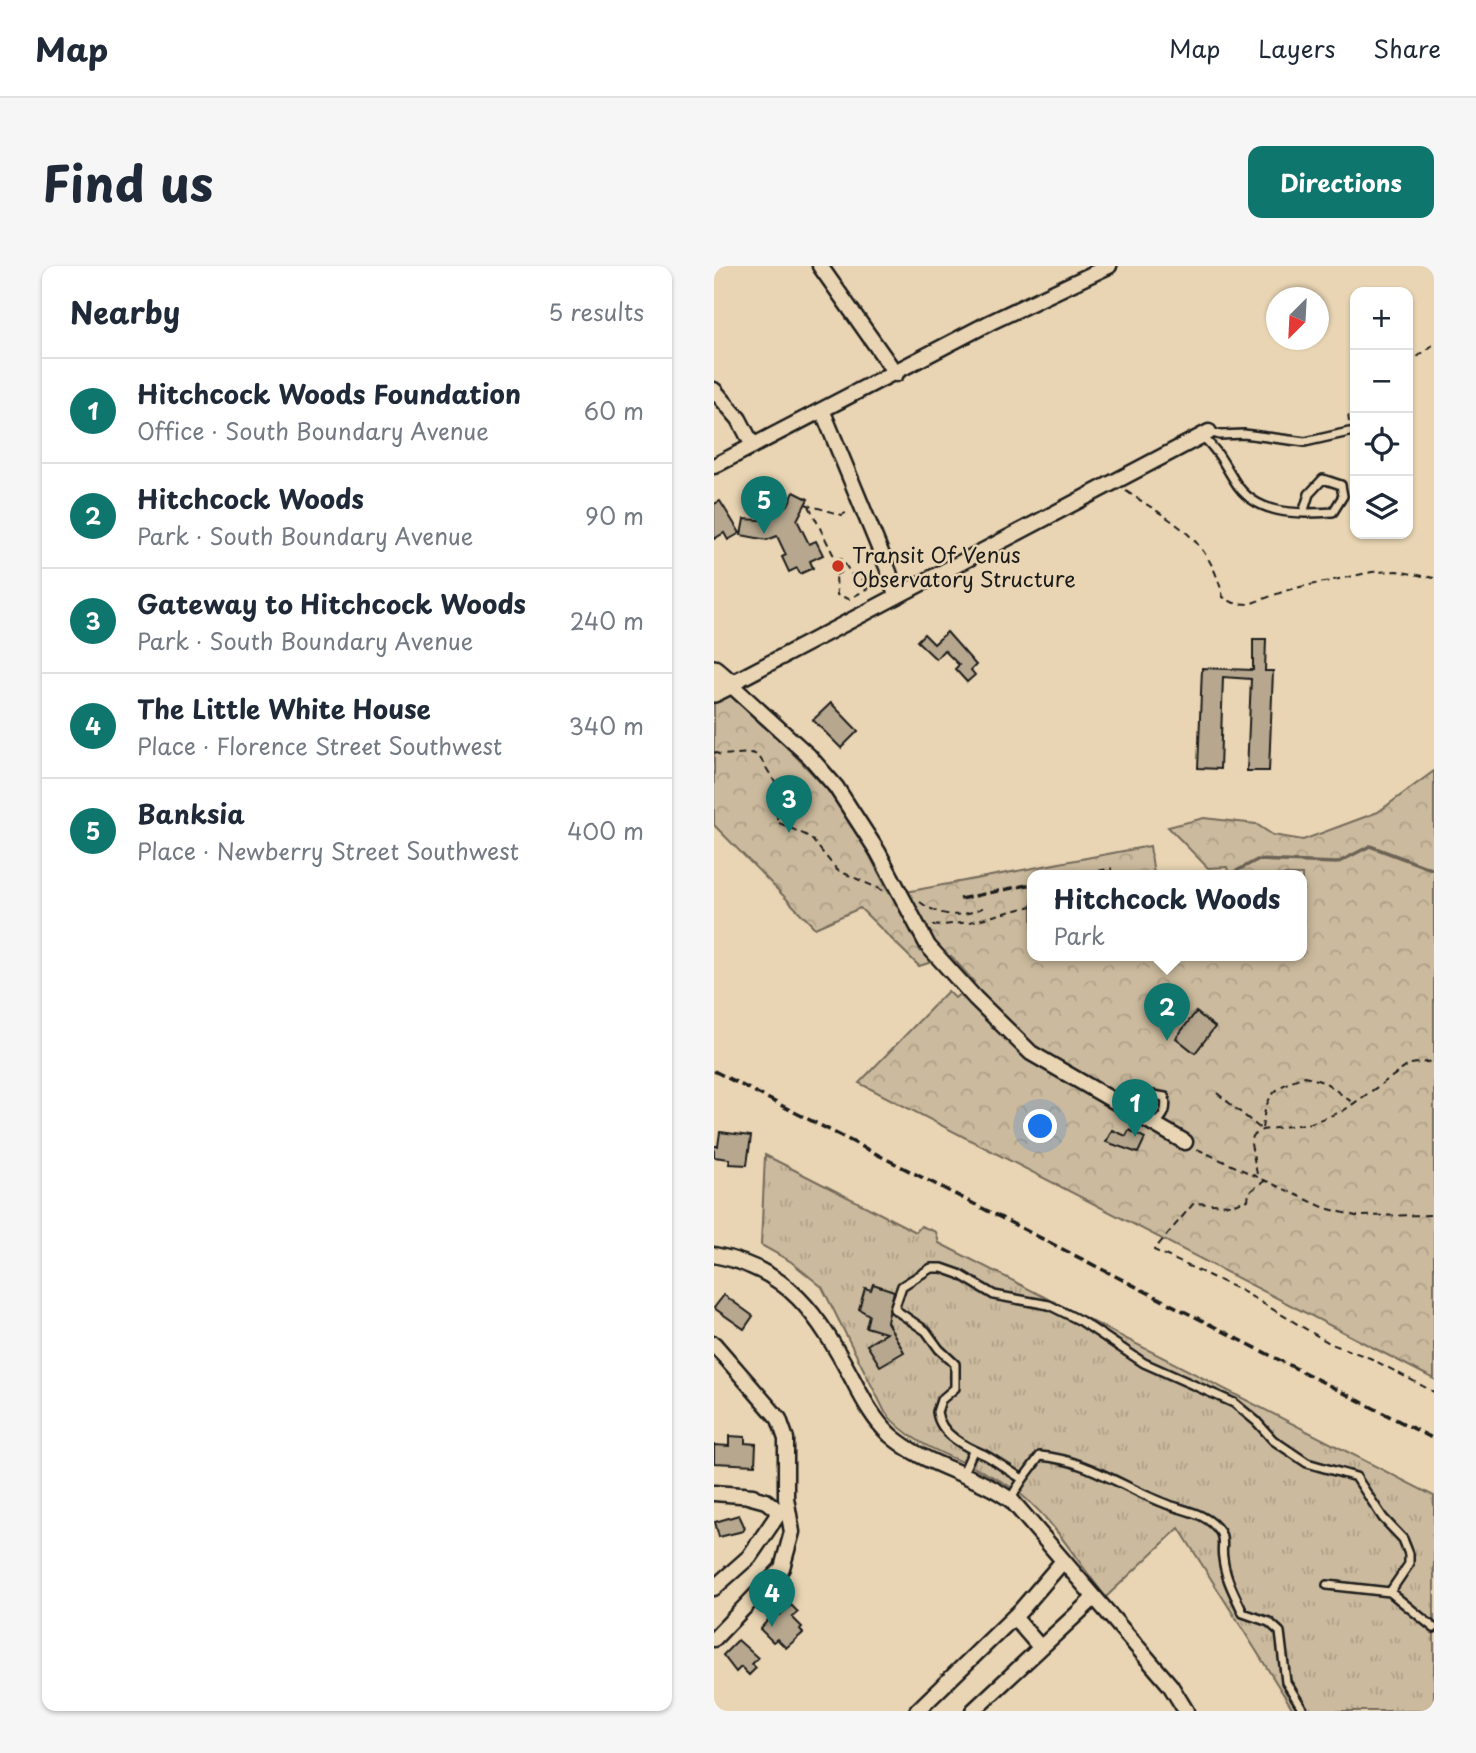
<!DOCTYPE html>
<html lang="en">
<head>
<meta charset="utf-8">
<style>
  body { margin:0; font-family:"Playpen Sans",sans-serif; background:#f6f6f7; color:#1f2937 }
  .controls { position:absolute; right:21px; top:21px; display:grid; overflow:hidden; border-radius:14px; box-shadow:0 2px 5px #0004 }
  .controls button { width:63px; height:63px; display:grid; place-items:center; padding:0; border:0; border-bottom:2px solid #e0e1e3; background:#fff; color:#1f2937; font:35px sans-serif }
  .compass { position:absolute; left:552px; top:21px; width:63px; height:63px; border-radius:50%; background:#fff; box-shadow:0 2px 5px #0004; rotate:204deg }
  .you { position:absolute; left:327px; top:861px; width:24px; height:24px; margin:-18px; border:5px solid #fff; border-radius:50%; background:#1a73e8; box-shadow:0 0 0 10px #1a73e833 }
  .badge { display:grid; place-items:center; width:46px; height:46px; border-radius:50%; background:#0f766e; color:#fff; font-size:23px; font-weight:700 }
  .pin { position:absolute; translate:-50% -58px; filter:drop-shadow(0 2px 4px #0008) }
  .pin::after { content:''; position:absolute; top:37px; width:24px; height:21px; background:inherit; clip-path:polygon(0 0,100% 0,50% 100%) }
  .popup { position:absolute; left:313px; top:604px; width:280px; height:91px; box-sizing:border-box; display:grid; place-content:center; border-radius:14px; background:#fff; filter:drop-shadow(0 2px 5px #0005); font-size:23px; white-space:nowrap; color:#747a83 }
  .popup b { font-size:26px; color:#1f2937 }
  .popup::after { content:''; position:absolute; left:50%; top:100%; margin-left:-14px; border:14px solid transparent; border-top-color:#fff }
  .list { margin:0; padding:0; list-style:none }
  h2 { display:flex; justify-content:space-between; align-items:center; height:91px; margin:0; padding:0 28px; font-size:30px }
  h2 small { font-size:23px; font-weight:400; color:#747a83 }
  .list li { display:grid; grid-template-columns:46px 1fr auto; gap:21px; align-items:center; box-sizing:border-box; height:105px; padding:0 28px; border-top:2px solid #e0e1e3 }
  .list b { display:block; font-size:26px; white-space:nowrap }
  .list p { margin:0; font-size:23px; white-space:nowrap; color:#747a83 }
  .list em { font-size:23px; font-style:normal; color:#747a83 }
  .icon { flex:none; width:38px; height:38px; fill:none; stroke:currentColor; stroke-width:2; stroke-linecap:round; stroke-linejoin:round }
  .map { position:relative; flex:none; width:720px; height:1445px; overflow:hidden; border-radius:14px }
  header { display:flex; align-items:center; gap:42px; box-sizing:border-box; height:98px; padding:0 35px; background:#fff; border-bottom:2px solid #e0e1e3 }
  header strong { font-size:33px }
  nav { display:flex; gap:38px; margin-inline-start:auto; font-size:24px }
  .intro { display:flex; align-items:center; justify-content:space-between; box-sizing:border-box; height:168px; padding:0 42px }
  h1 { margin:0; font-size:49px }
  .button { padding:18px 32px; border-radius:14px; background:#0f766e; color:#fff; font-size:24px; font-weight:700 }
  main { display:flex; gap:42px; padding:0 42px }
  aside { flex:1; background:#fff; border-radius:14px; box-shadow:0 2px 5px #0004 }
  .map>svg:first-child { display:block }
  .grass { fill:url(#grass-tufts); stroke:#746b5c; stroke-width:2 }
  .park { fill:url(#park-crowns); stroke:#746b5c; stroke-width:2 }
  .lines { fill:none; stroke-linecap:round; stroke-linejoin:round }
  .stream { stroke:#6c6357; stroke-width:3.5 }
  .building { fill:#b6a78e; stroke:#1c1c1c; stroke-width:2 }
  .lane-casing { stroke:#1c1c1c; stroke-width:12 }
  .street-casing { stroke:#1c1c1c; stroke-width:19 }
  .secondary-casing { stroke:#1c1c1c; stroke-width:24 }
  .path { stroke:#1c1c1c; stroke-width:2; stroke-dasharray:7 5; stroke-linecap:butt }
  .lane { stroke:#e9d5b3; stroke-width:7 }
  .street { stroke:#e9d5b3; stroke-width:14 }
  .secondary { stroke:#e9d5b3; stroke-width:19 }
  .rail { stroke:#1c1c1c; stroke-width:3.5; stroke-dasharray:10 5; stroke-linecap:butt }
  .poi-dot { fill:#c8321e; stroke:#e9d5b3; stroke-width:2.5 }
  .labels { text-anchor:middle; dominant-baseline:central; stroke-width:5; stroke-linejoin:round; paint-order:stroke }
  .poi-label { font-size:21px; fill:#1c1c1c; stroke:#e9d5b3; text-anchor:start }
</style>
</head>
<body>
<header>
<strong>Map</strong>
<nav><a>Map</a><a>Layers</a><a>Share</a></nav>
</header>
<div class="intro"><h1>Find us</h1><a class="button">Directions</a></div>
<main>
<aside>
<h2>Nearby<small>5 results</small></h2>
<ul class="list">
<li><span class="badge">1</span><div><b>Hitchcock Woods Foundation</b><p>Office · South Boundary Avenue</p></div><em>60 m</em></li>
<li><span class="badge">2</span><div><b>Hitchcock Woods</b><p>Park · South Boundary Avenue</p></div><em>90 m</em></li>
<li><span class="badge">3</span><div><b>Gateway to Hitchcock Woods</b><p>Park · South Boundary Avenue</p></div><em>240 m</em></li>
<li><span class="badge">4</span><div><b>The Little White House</b><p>Place · Florence Street Southwest</p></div><em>340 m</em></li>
<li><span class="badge">5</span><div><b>Banksia</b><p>Place · Newberry Street Southwest</p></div><em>400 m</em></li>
</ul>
</aside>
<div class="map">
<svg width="720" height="1445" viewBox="0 0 720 1445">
  <defs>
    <pattern id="grass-tufts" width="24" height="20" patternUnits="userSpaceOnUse" patternTransform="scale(1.75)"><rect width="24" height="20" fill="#cbba9d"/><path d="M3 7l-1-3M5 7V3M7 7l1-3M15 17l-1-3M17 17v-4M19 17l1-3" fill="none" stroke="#ae9f87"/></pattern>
    <pattern id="park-crowns" width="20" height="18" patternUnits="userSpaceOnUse" patternTransform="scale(1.75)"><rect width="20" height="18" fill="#cbba9d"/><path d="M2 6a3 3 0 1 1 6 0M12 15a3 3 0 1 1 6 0" fill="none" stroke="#ae9f87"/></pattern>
  </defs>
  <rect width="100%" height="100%" fill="#e9d5b3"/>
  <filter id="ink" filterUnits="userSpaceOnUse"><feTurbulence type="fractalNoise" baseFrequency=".0143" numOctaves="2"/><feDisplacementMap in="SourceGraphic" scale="14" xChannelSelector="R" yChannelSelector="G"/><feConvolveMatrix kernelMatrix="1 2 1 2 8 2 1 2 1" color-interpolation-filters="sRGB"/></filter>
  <g filter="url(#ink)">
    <path class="grass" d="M51,889L202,966L207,960L222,966L225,977L720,1230V1445H580L465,1262L392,1331C362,1295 337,1248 298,1222C256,1193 203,1187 171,1146L108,1021L76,995L47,979Z"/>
    <path class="park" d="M17,423L113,523L148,575L176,629L436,580L440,609H318V689H588V609H515L513,601L494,602L454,561L490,552L542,558L559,569L589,574L664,546L720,505V1113L145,817L234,725L241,732L260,716L237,690L205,700L146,642L101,662L0,559V434Z"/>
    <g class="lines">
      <path class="stream" d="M515,609L543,594L623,597L656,580L720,604"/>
    </g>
    <path class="building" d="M80,226L94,233L83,254L95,278L102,275L109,289L96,295L99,302L86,308L83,302L75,306L68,291L72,289L63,270L53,274L27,269L30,253L46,254L74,239Z
      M6,235L26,267L14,274L10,267L0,273V238Z
      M233,366L262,399L257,404L261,409L253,416L241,403L245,399L230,384L222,393L203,375L210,368L220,378Z
      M539,373H552L551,405H559L555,505H533L537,413L509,411L506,503L484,502L488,402L539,404Z
      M117,437L144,465L127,482L99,454Z
      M482,746L501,761L481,787L462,772Z
      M398,864L412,870L415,864L431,872L424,887L392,876Z
      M6,866L37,870L33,899L15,898L16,893L0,891V880H4Z
      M159,1018L180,1025L173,1056L190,1086L166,1100L153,1079L172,1067L152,1061L155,1049L145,1043L151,1022L157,1024Z
      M10,1029L39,1050L30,1063L0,1042Z
      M15,1170L31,1171V1177L42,1178L41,1199L0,1197V1179L15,1180Z
      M25,1249L31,1262L29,1265L5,1271L1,1256Z
      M77,1339L84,1346L78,1351L88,1361L86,1363L89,1367L72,1382L63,1373L59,1376L46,1363L62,1345L66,1349Z
      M24,1374L44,1392L38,1398L42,1402L35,1409L27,1401L22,1406L9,1389Z"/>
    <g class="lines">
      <defs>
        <path id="lane" d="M495,166L506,169L530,168L591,176L635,166
          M488,170C505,186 508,195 520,214C541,250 582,248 619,246L629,230L627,219L609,213L595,228L590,244
          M428,851L439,829L451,831C453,843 451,850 441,857
          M248,1209L259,1185
          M296,1233L309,1213
          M613,1319L676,1326
          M590,1445L572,1416L566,1366L555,1356L529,1347C521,1329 511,1312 509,1292C507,1283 511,1274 506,1266C493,1246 469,1245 450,1237C407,1221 374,1194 326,1190L309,1213C296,1206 284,1196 271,1189C252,1181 226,1169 223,1146L227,1134L241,1122V1098L225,1083L212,1065L180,1043L188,1020L217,1002H228L245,1008L280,1029L335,1039L367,1055L430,1097L520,1137L542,1155L559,1174L593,1197L642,1211L669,1252L689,1273L695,1288V1298L676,1326L720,1362"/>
        <path id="street" d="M106,0L182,108
          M0,124L25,153L39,180
          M109,146L175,306L182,330
          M0,200L277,56L395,0
          M471,876L317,787L261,732L214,680L164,586L122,521L95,490L16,418L495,166
          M0,989C75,1003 104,1049 138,1112C149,1133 159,1153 176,1169C212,1201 261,1207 298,1235L456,1419L472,1445
          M0,1078L65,1153L72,1173V1232L78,1266L68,1302L0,1373
          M0,1227L39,1230
          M0,1322L35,1291L63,1250L62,1243L52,1235L30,1229
          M300,1351L326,1381
          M203,1445L307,1344L349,1295
          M259,1445L380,1332"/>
        <path id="secondary" d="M0,404L16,418L0,426"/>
      </defs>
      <use href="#lane" class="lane-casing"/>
      <use href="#street" class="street-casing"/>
      <use href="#secondary" class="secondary-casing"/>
      <path class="path" d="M694,98L720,78
        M635,156L634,148L641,142
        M412,225C460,257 495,271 509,331L520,337L535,338L577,323L658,306L683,305L720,312
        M91,238L128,249L135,245
        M95,240L122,294L115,298L122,309L123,329L135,333L155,322V316L138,309L127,292L122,294
        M122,309L132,303
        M0,486L7,489L38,487L45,490L64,521L63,556L96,571L123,604L170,625
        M206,636C227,652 249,652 270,641
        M219,660L256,656L318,640
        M503,827L548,864C551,830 559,821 591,810L612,817L639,837
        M483,883L611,942L642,950L720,949
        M543,908L537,878L539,870L548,864L597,857L629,845L696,798L720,795
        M552,914L535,926L534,934L516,939L480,937L440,984L528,1025L617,1078L656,1092L720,1126"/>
      <use href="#lane" class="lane"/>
      <use href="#street" class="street"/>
      <use href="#secondary" class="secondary"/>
      <path class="rail" d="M367,609L398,603
        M246,633L318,618
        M0,805L720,1173"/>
    </g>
  </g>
  <circle class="poi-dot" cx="124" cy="300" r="7"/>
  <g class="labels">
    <g class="poi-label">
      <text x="138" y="288">Transit Of Venus<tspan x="138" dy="24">Observatory Structure</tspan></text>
    </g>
  </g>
</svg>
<div class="controls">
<button>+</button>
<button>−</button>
<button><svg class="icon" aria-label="locate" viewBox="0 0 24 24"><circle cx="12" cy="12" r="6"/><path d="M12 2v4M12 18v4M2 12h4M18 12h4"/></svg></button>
<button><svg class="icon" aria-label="layers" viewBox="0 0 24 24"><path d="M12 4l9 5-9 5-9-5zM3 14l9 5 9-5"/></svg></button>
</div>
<svg class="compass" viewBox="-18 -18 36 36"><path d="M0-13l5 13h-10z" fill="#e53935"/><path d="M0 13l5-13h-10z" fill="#747a83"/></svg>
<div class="you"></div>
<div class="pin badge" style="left:421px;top:871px">1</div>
<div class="pin badge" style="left:453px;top:775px">2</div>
<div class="popup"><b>Hitchcock Woods</b>Park</div>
<div class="pin badge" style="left:75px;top:567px">3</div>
<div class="pin badge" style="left:58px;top:1361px">4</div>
<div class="pin badge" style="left:50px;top:268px">5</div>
</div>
</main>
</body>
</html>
